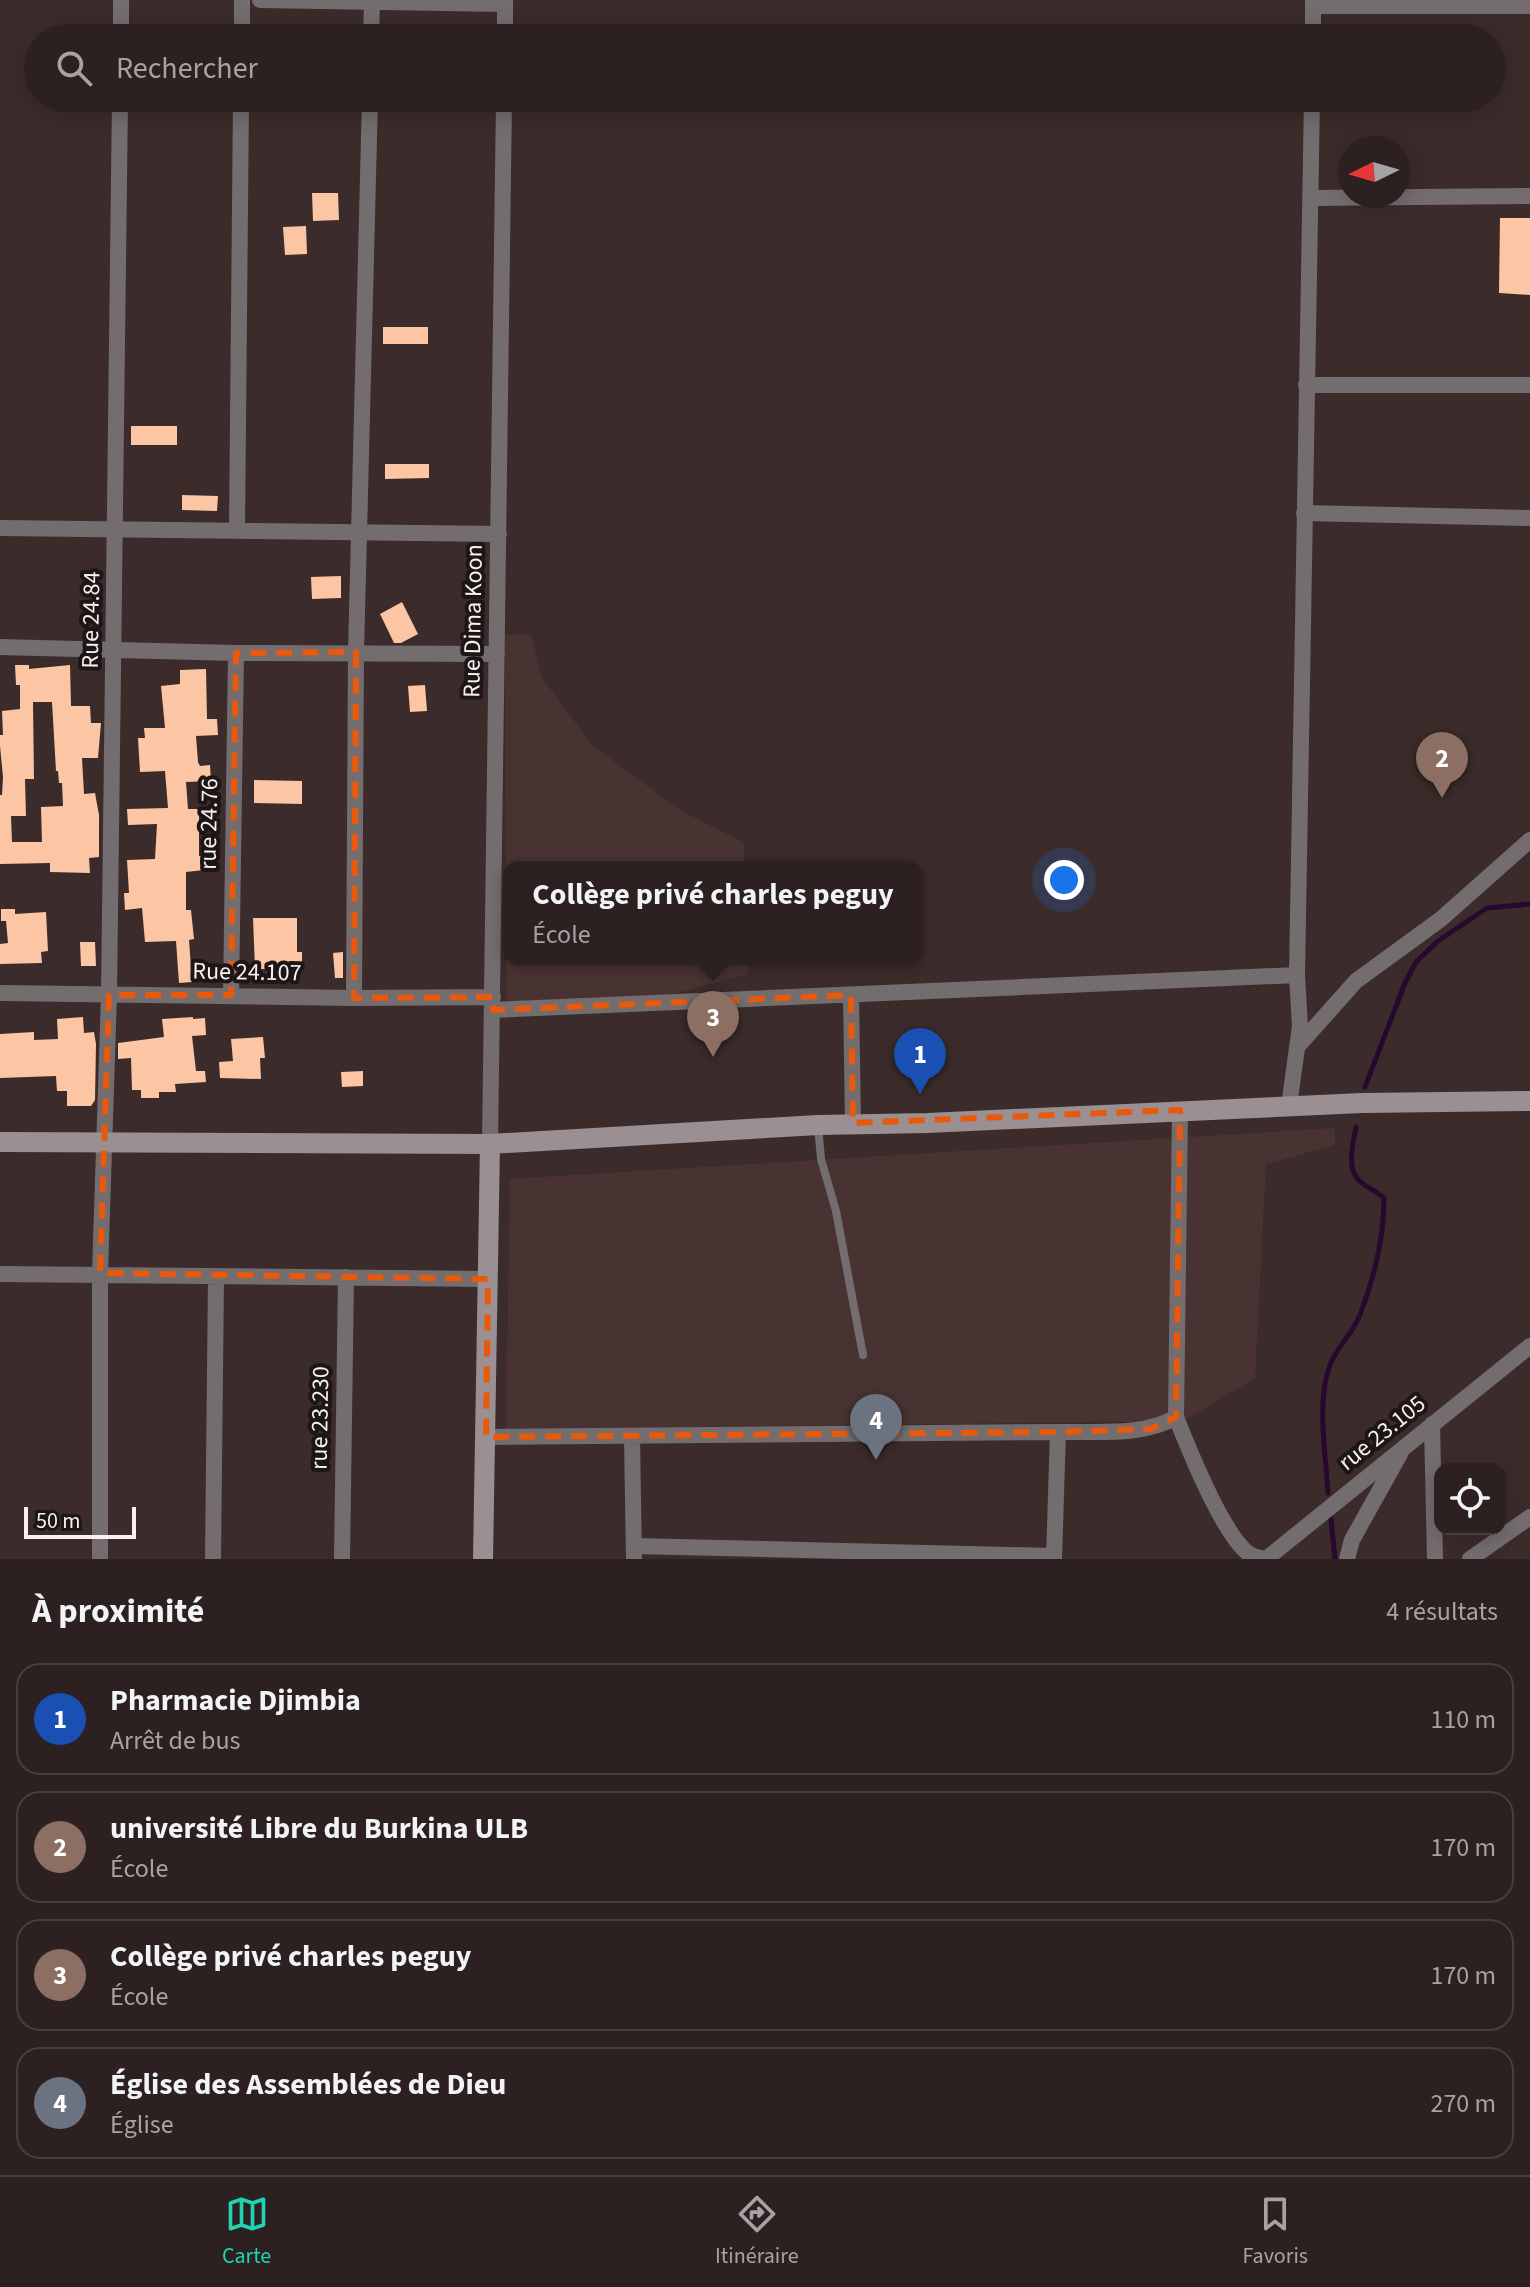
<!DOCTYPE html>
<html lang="fr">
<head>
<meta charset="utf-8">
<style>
  body { margin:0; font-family:"Source Sans 3",sans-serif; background:#382e2d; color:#f1f3f6 }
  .controls { position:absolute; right:24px; bottom:24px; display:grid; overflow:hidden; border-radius:16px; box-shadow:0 4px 20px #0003 }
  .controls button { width:72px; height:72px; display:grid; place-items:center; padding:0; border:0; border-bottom:2px solid #483e3e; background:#2c2120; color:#f1f3f6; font:40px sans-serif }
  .compass { position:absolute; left:1338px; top:136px; width:72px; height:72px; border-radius:50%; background:#2c2120; box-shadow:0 4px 20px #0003; rotate:265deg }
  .scale { position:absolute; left:24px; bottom:20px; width:112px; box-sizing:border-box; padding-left:8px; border:4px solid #faf0ef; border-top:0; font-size:22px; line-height:28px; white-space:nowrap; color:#faf0ef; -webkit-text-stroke:6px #1d1616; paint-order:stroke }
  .you { position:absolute; left:1064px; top:880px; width:28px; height:28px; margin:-20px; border:6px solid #fff; border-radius:50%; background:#1a73e8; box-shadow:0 0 0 12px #1a73e833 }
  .badge { display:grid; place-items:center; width:52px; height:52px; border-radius:50%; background:#1dd5b1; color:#fff; font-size:26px; font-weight:700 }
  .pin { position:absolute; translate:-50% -66px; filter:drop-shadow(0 2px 4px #0008) }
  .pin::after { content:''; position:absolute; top:42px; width:28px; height:24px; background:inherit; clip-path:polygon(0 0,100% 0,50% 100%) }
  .popup { position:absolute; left:503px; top:861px; width:420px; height:104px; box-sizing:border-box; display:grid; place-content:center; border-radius:16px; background:#2c2120; filter:drop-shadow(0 2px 6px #0005); font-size:26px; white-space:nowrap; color:#a6a3a5 }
  .popup b { font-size:30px; color:#f1f3f6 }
  .popup::after { content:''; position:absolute; left:50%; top:100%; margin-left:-16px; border:16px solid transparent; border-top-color:#2c2120 }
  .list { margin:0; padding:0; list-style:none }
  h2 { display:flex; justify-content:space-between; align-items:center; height:104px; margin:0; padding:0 32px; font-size:34px }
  h2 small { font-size:26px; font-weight:400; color:#a6a3a5 }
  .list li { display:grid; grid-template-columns:52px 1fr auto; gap:24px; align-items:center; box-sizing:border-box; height:112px; margin:0 16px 16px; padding:0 16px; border:2px solid #483e3e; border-radius:24px }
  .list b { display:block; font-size:30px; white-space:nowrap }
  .list p { margin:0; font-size:26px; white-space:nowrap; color:#a6a3a5 }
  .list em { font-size:26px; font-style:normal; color:#a6a3a5 }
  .icon { flex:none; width:44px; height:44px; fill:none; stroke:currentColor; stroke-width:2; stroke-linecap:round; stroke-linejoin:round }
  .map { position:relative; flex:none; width:1530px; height:1559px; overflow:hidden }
  .search { position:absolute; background:#2c2120; box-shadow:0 4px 20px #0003; left:24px; right:24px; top:24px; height:88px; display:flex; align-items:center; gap:20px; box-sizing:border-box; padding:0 28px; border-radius:44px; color:#a6a3a5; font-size:30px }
  .sheet { height:616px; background:#2c2120 }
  nav { display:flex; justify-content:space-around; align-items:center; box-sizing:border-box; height:112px; border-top:2px solid #483e3e; background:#2c2120; font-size:22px; color:#a6a3a5 }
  nav a { display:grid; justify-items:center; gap:4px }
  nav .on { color:#1dd5b1 }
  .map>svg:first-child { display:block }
  .built { fill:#493332 }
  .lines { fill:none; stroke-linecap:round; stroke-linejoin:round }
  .stream { stroke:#28092e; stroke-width:5 }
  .building { fill:#fcc5a4; fill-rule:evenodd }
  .lane { stroke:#746d70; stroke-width:8 }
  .street { stroke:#746d70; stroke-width:16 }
  .secondary { stroke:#9a8f93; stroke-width:20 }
  .marked { fill:none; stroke:#e8590c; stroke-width:6; stroke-dasharray:16 10; stroke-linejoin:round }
  .labels { text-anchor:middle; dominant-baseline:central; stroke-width:8; stroke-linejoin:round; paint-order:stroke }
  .street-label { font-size:24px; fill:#faf0ef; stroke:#1d1616 }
</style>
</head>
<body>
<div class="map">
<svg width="1530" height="1559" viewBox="0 0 1530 1559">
  <rect width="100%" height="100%" fill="#3b2c2b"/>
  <path class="built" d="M505,635H531L541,677L592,745L680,810L744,843V867H509V959H747L748,974L655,999L506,1005Z
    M1335,1128V1145L1266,1164L1255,1378L1183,1421L506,1429L510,1179Z"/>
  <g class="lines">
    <path class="stream" d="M1365,1087L1405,983L1416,962L1438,941L1487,908L1530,904
      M1328,1493C1326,1455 1316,1401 1330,1365C1337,1347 1352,1334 1359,1317C1374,1279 1384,1239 1384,1198C1377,1192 1370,1189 1362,1183C1345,1172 1353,1144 1356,1127
      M1331,1519L1335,1559"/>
  </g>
  <path class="building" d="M312,193H338L339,220L313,221Z
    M1500,218H1530V295L1499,293Z
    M306,226L307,254L285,255L283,227Z
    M383,327H428V344H383Z
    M131,426H177V445H131Z
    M385,464H429V478L385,479Z
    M182,495L218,496L217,511L182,510Z
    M341,576V598L312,599L311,577Z
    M402,602L418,634L401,643H394L380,614Z
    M15,665H29V669L70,665L71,706H90L91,723H101L98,758H82L84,794L95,793L99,815V857L89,858L90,873L50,872V863L0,864V795H2L3,777L0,746V735H3L2,711L20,709V685H16ZM33,702H52L56,771H58L59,783H62L63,806L41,807L42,842H12L11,816H26L25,779H34Z
    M206,669L207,719H217L218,735L196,736L198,762L200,766L210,765L211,781L186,782L188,809H199V856H203L204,870L186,872V910H191L194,939L189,940L192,982L179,983L176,941L145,942L142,908L125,910L124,893H129L127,860L155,859L157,824L128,825L127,809L168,808L165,771L140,772L138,738H145L144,728H165L161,686L180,684V670Z
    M425,685L427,711L410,712L408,686Z
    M254,780L302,781V804L254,803Z
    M1,909H15V914L46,912L48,951L41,952L42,963L0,964V944L8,943L6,921H1Z
    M253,918H297V952H302V969H255Z
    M80,942H95L96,966H81Z
    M343,952V978H335L333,953Z
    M83,1017L84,1033L94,1032L96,1044L95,1100L91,1106H67V1091H57L56,1076L0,1078V1034L34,1032V1040L58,1039L57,1019Z
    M193,1017V1019L205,1018L206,1035L192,1036L196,1071H205L206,1082L175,1084L176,1092H159V1098H141V1090H132L131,1058L118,1059V1043L164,1037L162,1019Z
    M263,1037L265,1058H260L261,1079L220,1078L219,1062L233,1061L231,1039Z
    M363,1071V1086L342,1087L341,1072Z"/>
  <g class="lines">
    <path class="lane" d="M818,1125L821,1159L836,1211L863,1355"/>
    <path class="street" d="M260,0L505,4
      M1313,6H1530
      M121,38V0
      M242,38V0
      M371,38L372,2
      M505,38V0
      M1313,38V0
      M1310,198L1530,196
      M1306,385H1530
      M1304,513L1530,518
      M0,528L499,534
      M237,529L241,98
      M0,647L236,653L497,654
      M1297,975L1312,98
      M0,993L354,998L493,997
      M231,995L236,653
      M851,995L853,1123
      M354,998L356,652L370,98
      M493,1010L1297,975L1300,1026L1289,1106
      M1298,1046L1356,981L1441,919L1530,840
      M490,1144L504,98
      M0,1274L488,1279
      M1176,1417C1189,1450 1222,1533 1248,1553C1253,1557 1259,1558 1266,1559
      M1432,1424L1435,1559
      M486,1437L1058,1432C1096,1431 1143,1437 1176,1417L1180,1110
      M632,1437L634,1559
      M634,1546L1054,1556
      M100,1559V1273L109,995L120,98
      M213,1559L216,1278
      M342,1559L346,1277
      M1054,1559L1058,1432
      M1266,1559L1530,1346
      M1347,1559L1352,1540L1400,1454
      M1470,1559L1530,1517"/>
    <path class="secondary" d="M0,1142L490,1144L818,1125L928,1123L1362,1103L1530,1101
      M483,1559L490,1144"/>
  </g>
  <path class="marked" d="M356,652L354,998L493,997V1010L851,995L853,1123L1180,1110L1176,1417L1151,1429L1058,1432L486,1437L488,1279L100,1273L109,995H231L236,653Z"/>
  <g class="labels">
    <g class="street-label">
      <text transform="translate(91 620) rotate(-89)">Rue 24.84</text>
      <text transform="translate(473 621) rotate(-89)">Rue Dima Koon</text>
      <text transform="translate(209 824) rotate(-89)">rue 24.76</text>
      <text transform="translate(247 972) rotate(1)">Rue 24.107</text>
      <text transform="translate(320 1418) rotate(-89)">rue 23.230</text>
      <text transform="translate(1382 1433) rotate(-39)">rue 23.105</text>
    </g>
  </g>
</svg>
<div class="controls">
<button><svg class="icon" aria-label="locate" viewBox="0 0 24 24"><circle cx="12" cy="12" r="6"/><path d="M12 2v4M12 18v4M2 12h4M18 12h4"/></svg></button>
</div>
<svg class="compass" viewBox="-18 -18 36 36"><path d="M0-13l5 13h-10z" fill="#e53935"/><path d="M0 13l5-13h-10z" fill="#a6a3a5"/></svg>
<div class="scale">50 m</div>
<div class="you"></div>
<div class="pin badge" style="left:920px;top:1094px;background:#1a4fb4">1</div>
<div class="pin badge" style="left:1442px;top:798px;background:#8d6e63">2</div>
<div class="pin badge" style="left:713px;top:1057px;background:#8d6e63">3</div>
<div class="popup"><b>Collège privé charles peguy</b>École</div>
<div class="pin badge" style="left:876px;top:1460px;background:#6b7280">4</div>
<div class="search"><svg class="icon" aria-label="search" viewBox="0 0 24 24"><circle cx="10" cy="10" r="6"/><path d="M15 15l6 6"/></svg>Rechercher</div>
</div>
<section class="sheet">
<h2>À proximité<small>4 résultats</small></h2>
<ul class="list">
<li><span class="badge" style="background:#1a4fb4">1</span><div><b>Pharmacie Djimbia</b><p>Arrêt de bus</p></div><em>110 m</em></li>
<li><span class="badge" style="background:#8d6e63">2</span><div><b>université Libre du Burkina ULB</b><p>École</p></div><em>170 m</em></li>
<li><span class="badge" style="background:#8d6e63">3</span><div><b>Collège privé charles peguy</b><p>École</p></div><em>170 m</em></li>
<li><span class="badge" style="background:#6b7280">4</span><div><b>Église des Assemblées de Dieu</b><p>Église</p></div><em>270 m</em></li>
</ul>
</section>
<nav>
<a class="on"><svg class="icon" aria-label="map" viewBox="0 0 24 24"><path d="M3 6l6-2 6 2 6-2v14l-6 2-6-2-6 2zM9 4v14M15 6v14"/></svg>Carte</a>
<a><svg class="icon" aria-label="directions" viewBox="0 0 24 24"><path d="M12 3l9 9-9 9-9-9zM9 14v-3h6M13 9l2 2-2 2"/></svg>Itinéraire</a>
<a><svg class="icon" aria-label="saved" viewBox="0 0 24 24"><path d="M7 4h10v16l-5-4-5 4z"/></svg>Favoris</a>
</nav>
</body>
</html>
